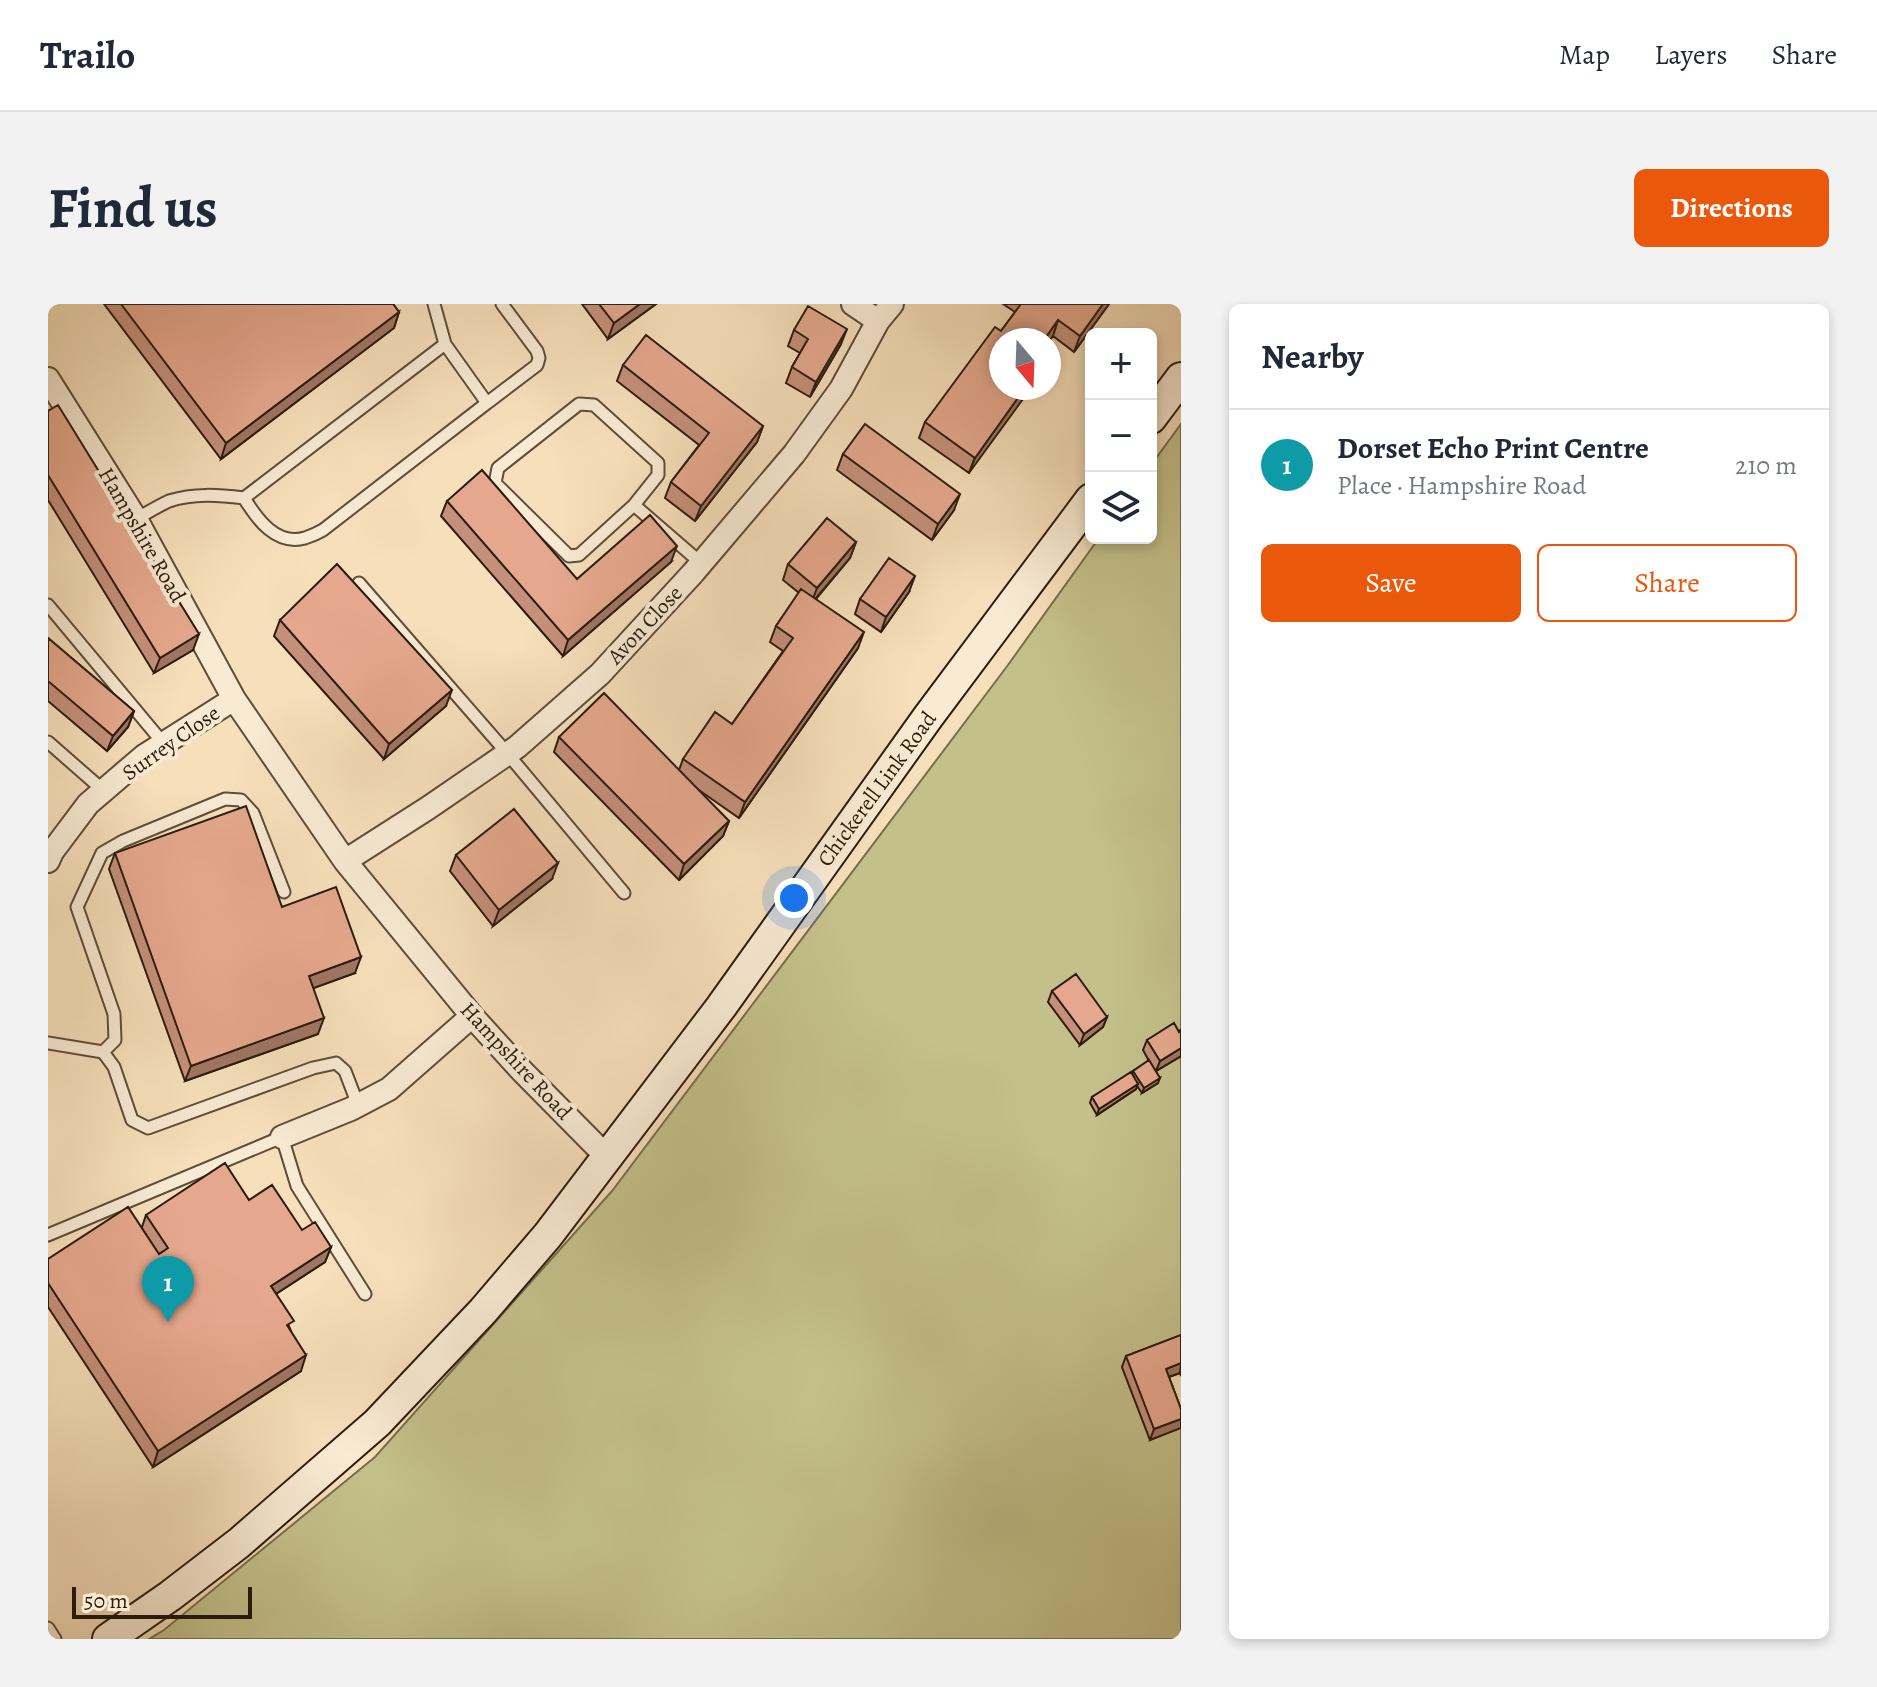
<!DOCTYPE html>
<html lang="en">
<head>
<meta charset="utf-8">
<style>
  body { margin:0; font-family:Alegreya,serif; background:#f2f2f3; color:#1f2937 }
  .controls { position:absolute; right:24px; top:24px; display:grid; overflow:hidden; border-radius:12px; box-shadow:0 4px 12px #0003 }
  .controls button { width:72px; height:72px; display:grid; place-items:center; padding:0; border:0; border-bottom:2px solid #e0e1e3; background:#fff; color:#1f2937; font:40px sans-serif }
  .compass { position:absolute; left:941px; top:24px; width:72px; height:72px; border-radius:50%; background:#fff; box-shadow:0 4px 12px #0003; rotate:161deg }
  .scale { position:absolute; left:24px; bottom:20px; width:180px; box-sizing:border-box; padding-left:8px; border:4px solid #2b1c0e; border-top:0; font-size:22px; line-height:28px; white-space:nowrap; color:#2b1c0e; -webkit-text-stroke:6px #f9ead3; paint-order:stroke }
  .you { position:absolute; left:746px; top:594px; width:28px; height:28px; margin:-20px; border:6px solid #fff; border-radius:50%; background:#1a73e8; box-shadow:0 0 0 12px #1a73e833 }
  .badge { display:grid; place-items:center; width:52px; height:52px; border-radius:50%; background:#ea580c; color:#fff; font-size:26px; font-weight:700 }
  .pin { position:absolute; translate:-50% -66px; filter:drop-shadow(0 2px 4px #0008) }
  .pin::after { content:''; position:absolute; top:42px; width:28px; height:24px; background:inherit; clip-path:polygon(0 0,100% 0,50% 100%) }
  .list { margin:0; padding:0; list-style:none }
  h2 { display:flex; justify-content:space-between; align-items:center; height:104px; margin:0; padding:0 32px; font-size:34px }
  h2 small { font-size:26px; font-weight:400; color:#747a83 }
  .list li { display:grid; grid-template-columns:52px 1fr auto; gap:24px; align-items:center; box-sizing:border-box; height:112px; padding:0 32px; border-top:2px solid #e0e1e3 }
  .list b { display:block; font-size:30px; white-space:nowrap }
  .list p { margin:0; font-size:26px; white-space:nowrap; color:#747a83 }
  .list em { font-size:26px; font-style:normal; color:#747a83 }
  .actions { display:flex; gap:16px; padding:24px 32px }
  .actions a { flex:1; padding:18px 0; border:2px solid #ea580c; border-radius:12px; text-align:center; font-size:28px; color:#ea580c }
  .actions .main { background:#ea580c; color:#fff }
  .icon { flex:none; width:44px; height:44px; fill:none; stroke:currentColor; stroke-width:2; stroke-linecap:round; stroke-linejoin:round }
  .map { position:relative; flex:none; width:1133px; height:1335px; overflow:hidden; border-radius:12px }
  header { display:flex; align-items:center; gap:48px; box-sizing:border-box; height:112px; padding:0 40px; background:#fff; border-bottom:2px solid #e0e1e3 }
  header strong { font-size:38px }
  nav { display:flex; gap:44px; margin-inline-start:auto; font-size:28px }
  .intro { display:flex; align-items:center; justify-content:space-between; box-sizing:border-box; height:192px; padding:0 48px }
  h1 { margin:0; font-size:56px }
  .button { padding:20px 36px; border-radius:12px; background:#ea580c; color:#fff; font-size:28px; font-weight:700 }
  main { display:flex; gap:48px; padding:0 48px }
  aside { flex:1; background:#fff; border-radius:12px; box-shadow:0 4px 12px #0003 }
  .map>svg:first-child { display:block }
  .green { fill:#c4c08b; stroke:#786e4c; stroke-width:2 }
  .lines { fill:none; stroke-linecap:round; stroke-linejoin:round }
  .service-casing { stroke:#5e4d39; stroke-width:15 }
  .minor-casing { stroke:#5e4d39; stroke-width:26 }
  .secondary-casing { stroke:#2b1c0e; stroke-width:34 }
  .service { stroke:#f9ead3; stroke-width:11 }
  .minor { stroke:#f9ead3; stroke-width:22 }
  .secondary { stroke:#f9ead3; stroke-width:30 }
  .wall { fill:#c5907a; stroke:#2b1c0e; stroke-width:2 }
  .shaded-wall { fill:#a07663; stroke:#2b1c0e; stroke-width:2 }
  .building { fill:#e5a88e; stroke:#2b1c0e; stroke-width:2 }
  .labels { text-anchor:middle; dominant-baseline:central; stroke-width:8; stroke-linejoin:round; paint-order:stroke }
  .street-label { font-size:22px; fill:#2b1c0e; stroke:#f9ead3 }
</style>
</head>
<body>
<header>
<strong>Trailo</strong>
<nav><a>Map</a><a>Layers</a><a>Share</a></nav>
</header>
<div class="intro"><h1>Find us</h1><a class="button">Directions</a></div>
<main>
<div class="map">
<svg width="1133" height="1335" viewBox="0 0 1133 1335">
  <rect width="100%" height="100%" fill="#f6dfbb"/>
  <filter id="stains"><feTurbulence type="fractalNoise" baseFrequency=".0025" numOctaves="4"/><feColorMatrix values="0 0 0 0 .2 0 0 0 0 .09 0 0 0 0 .02 0 0 0 .5 -.17"/></filter>
  <radialGradient id="worn" r=".72"><stop offset=".6" stop-color="#630" stop-opacity="0"/><stop offset="1" stop-color="#630" stop-opacity=".3"/></radialGradient>
  <path class="green" d="M1133,120V1039L1074,1063L1102,1136L1133,1123V1335H101L116,1326L327,1153L564,887L960,361L1051,234H1103V161Z"/>
  <g class="lines">
    <defs>
      <path id="service" d="M439,99L489,61L491,54L489,47L454,0
        M531,100L546,101L610,159V171L586,201L531,251L521,252L447,179L450,164Z
        M196,194C209,215 228,242 257,234C263,232 270,229 275,226L439,99L397,40
        M586,201L653,259
        M88,215C99,209 110,202 121,197C146,189 171,191 196,194L397,40L386,0
        M311,279L459,449L576,589
        M0,301L116,440
        M0,438L56,487
        M0,739L55,748L66,763L84,816L100,824L265,764L288,759L297,767L310,801
        M55,748L67,736L66,710L29,603L54,549L75,537L177,495L193,496L205,509L236,588
        M0,931L234,833L249,882L317,990
        M0,1324L7,1335"/>
      <path id="minor" d="M805,0L830,17
        M0,75L88,215L186,395L297,557L424,712L474,767L559,853
        M0,557L4,548L40,500L96,452L186,395
        M297,557L380,504L469,443L552,370L645,269L746,150L793,85L830,17L844,0
        M234,833L303,805L341,785L424,712"/>
      <path id="secondary" d="M1103,114L1133,74
        M60,1335L122,1292L191,1239L329,1119L435,1007L500,931L673,703L880,413L1043,195"/>
    </defs>
    <use href="#service" class="service-casing"/>
    <use href="#minor" class="minor-casing"/>
    <use href="#secondary" class="secondary-casing"/>
    <use href="#service" class="service"/>
    <use href="#minor" class="minor"/>
    <use href="#secondary" class="secondary"/>
  </g>
  <path class="wall" d="M56,0H345L351,8L346,24L173,155Z
    M534,0H608L560,35Z
    M955,0H1061L1026,48L1005,32L953,84L921,169L871,134L877,118L953,27L967,8Z
    M746,26L793,40L762,93L738,79L744,63L752,49L740,42Z
    M575,61L715,122L709,138L647,217L617,194L623,178L651,141L569,77Z
    M0,107L145,346L106,369L0,196Z
    M795,150L906,206L884,236L789,166Z
    M399,197L529,275L623,258L515,352L393,212Z
    M808,238L802,254L768,295L810,344L691,514L648,484L681,517L675,532L631,576L506,448L511,433L631,466L635,455L684,420L735,347L722,338L728,322L751,289L735,276L740,260Z
    M861,288L833,328L807,310L812,295Z
    M232,316L398,402L336,455L226,332Z
    M0,334L86,407L80,423L59,447L0,397Z
    M67,549L234,603L307,669L265,684L270,730L137,777L61,565Z
    M408,551L504,575L445,622L402,567Z
    M1004,687L1059,713L1055,723L1032,741L1000,698Z
    M1133,726V752L1108,767L1110,779L1094,789L1089,782L1088,785L1049,811L1042,799L1044,793L1084,770L1085,767L1101,757L1095,746L1099,736Z
    M201,896L283,943L277,958L228,990L243,1027L253,1067L105,1163L0,1003V955L94,923L98,911Z
    M1133,1031V1072L1132,1069L1121,1073L1133,1105V1123L1102,1136L1074,1063L1078,1052Z"/>
  <path class="shaded-wall" d="M592,0H608L560,35L566,19Z
    M1055,0H1061L1026,48L1032,32Z
    M351,8L346,24L173,155L178,139Z
    M1010,16L1005,32L1001,37L996,36Z
    M799,25L793,40L762,93L768,78Z
    M977,84H983L921,169L927,154Z
    M715,122L709,138L647,217L653,202Z
    M912,190L906,206L884,236L890,220Z
    M808,238L802,254L763,300L769,284Z
    M629,242L623,258L515,352L520,336Z
    M867,272L861,288L833,328L838,313Z
    M816,328L810,344L691,514L697,498Z
    M151,330L145,346L106,369L112,354Z
    M404,386L398,402L336,455L341,440Z
    M86,407L80,423L59,447L65,432Z
    M681,517L675,532L631,576L636,560Z
    M510,559L504,575L445,622L451,606Z
    M313,653L307,669L255,688L261,672Z
    M1059,713L1055,723L1032,741L1036,730Z
    M276,714L270,730L137,777L143,762Z
    M1133,744V752L1108,767L1112,757Z
    M1112,774L1110,779L1094,789L1096,784Z
    M1090,780L1088,785L1049,811L1051,805Z
    M283,943L277,958L217,997L223,982Z
    M258,1051L253,1067L105,1163L110,1147Z
    M1133,1059L1132,1069L1114,1075L1118,1065Z
    M1133,1115V1124L1102,1136L1106,1125Z"/>
  <path class="building" d="M73,0H345L351,8L178,139Z
    M551,0H592L566,19Z
    M973,0H1055L1032,32L1010,16L996,36H953V84H977L927,154L877,118L947,23L953,27Z
    M760,2L799,25L768,78L744,63L760,35L746,26Z
    M598,31L715,122L653,202L623,178L661,129L575,61Z
    M10,101L151,330L112,354L0,171V107Z
    M817,120L912,190L890,220L795,150Z
    M434,166L529,275L602,211L629,242L520,336L399,197Z
    M779,214L808,238L769,284L740,260Z
    M841,254L867,272L838,313L812,295Z
    M289,260L404,386L341,440L232,316Z
    M753,285L816,328L697,498L635,455L667,408L684,420L745,334L728,322Z
    M0,334L86,407L65,432L0,377Z
    M556,389L681,517L636,560L511,433Z
    M198,502L234,603L288,583L313,653L261,672L276,714L143,762L67,549Z
    M466,505L510,559L451,606L408,551Z
    M1028,670L1059,713L1036,730L1004,687Z
    M1126,719L1131,728L1133,726V744L1112,757L1099,736Z
    M1101,756L1112,774L1096,784L1085,767Z
    M1083,768L1090,780L1051,805L1044,793Z
    M177,859L201,896L224,881L254,926L267,918L283,943L223,982L246,1017L239,1021L258,1051L110,1147L0,979V955L80,903L111,950L120,944L98,911Z
    M1133,1031V1059L1118,1065L1133,1105V1115L1106,1125L1078,1052Z"/>
  <g class="labels">
    <g class="street-label">
      <text transform="translate(94 231) rotate(60)">Hampshire Road</text>
      <text transform="translate(597 321) rotate(-47)">Avon Close</text>
      <text transform="translate(123 439) rotate(-35)">Surrey Close</text>
      <text transform="translate(829 485) rotate(-54)">Chickerell Link Road</text>
      <text transform="translate(468 757) rotate(47)">Hampshire Road</text>
    </g>
  </g>
  <rect width="100%" height="100%" filter="url(#stains)"/>
  <rect width="100%" height="100%" fill="url(#worn)"/>
</svg>
<div class="controls">
<button>+</button>
<button>−</button>
<button><svg class="icon" aria-label="layers" viewBox="0 0 24 24"><path d="M12 4l9 5-9 5-9-5zM3 14l9 5 9-5"/></svg></button>
</div>
<svg class="compass" viewBox="-18 -18 36 36"><path d="M0-13l5 13h-10z" fill="#e53935"/><path d="M0 13l5-13h-10z" fill="#747a83"/></svg>
<div class="scale">50 m</div>
<div class="you"></div>
<div class="pin badge" style="left:120px;top:1018px;background:#0f9aa8">1</div>
</div>
<aside>
<h2>Nearby<small></small></h2>
<ul class="list">
<li><span class="badge" style="background:#0f9aa8">1</span><div><b>Dorset Echo Print Centre</b><p>Place · Hampshire Road</p></div><em>210 m</em></li>
</ul>
<div class="actions"><a class="main">Save</a><a>Share</a></div>
</aside>
</main>
</body>
</html>
